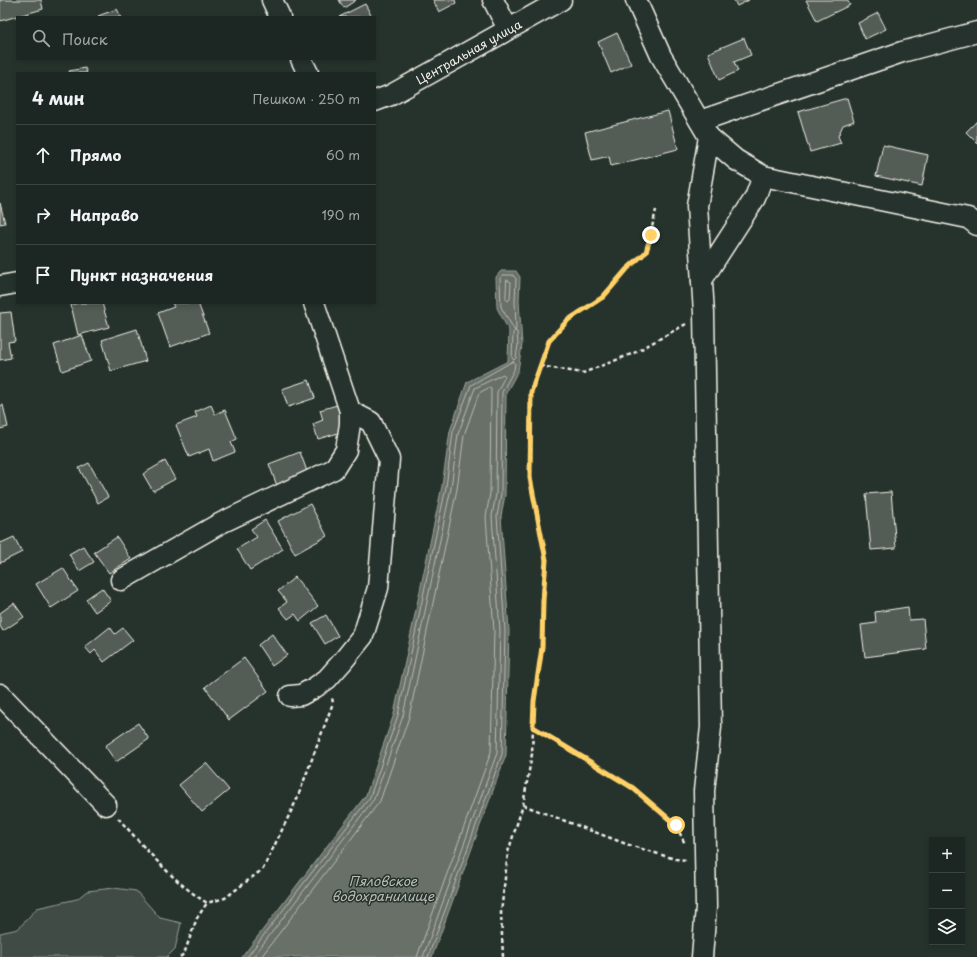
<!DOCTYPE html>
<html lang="ru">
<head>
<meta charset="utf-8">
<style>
  body { margin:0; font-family:"Playpen Sans",sans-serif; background:#29322f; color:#f1f3f6 }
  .controls { position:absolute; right:12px; bottom:12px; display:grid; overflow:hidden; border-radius:0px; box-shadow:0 2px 6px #0003 }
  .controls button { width:36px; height:36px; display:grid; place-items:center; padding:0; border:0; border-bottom:1px solid #3a4340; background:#1c2622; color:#f1f3f6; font:20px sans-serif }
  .stop { position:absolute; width:12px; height:12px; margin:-9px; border:3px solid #ffd166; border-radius:50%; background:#fff }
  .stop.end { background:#ffd166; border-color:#fff; box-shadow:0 1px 4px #0008 }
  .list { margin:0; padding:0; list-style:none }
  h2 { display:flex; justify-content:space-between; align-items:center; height:52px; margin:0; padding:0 16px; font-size:17px }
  h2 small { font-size:13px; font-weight:400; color:#a0a5a5 }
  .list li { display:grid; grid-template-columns:26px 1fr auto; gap:12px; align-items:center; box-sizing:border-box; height:60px; padding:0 16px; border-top:1px solid #3a4340 }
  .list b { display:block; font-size:15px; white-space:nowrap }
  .list em { font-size:13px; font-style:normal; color:#a0a5a5 }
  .icon { flex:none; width:22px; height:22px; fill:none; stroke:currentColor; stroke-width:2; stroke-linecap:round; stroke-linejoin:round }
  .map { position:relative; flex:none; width:977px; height:957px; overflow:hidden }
  .search { position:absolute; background:#1c2622; box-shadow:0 2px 6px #0003; left:16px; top:16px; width:360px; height:44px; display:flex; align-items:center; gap:10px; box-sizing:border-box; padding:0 14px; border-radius:0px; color:#a0a5a5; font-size:15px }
  .panel { position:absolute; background:#1c2622; box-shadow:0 2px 6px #0003; left:16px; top:72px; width:360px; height:232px; border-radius:0px }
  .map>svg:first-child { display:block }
  .green { fill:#414b45; stroke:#9a9e96 }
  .water { fill:#676f68; stroke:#9fa39b }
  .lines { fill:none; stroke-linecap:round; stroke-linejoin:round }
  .shore { stroke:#bcbdb5; stroke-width:1 }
  .building { fill:#525c55; stroke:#f4f1e8 }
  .minor-casing { stroke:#f4f1e8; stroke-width:23 }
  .path { stroke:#f4f1e8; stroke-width:2.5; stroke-dasharray:4 3; stroke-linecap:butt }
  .minor { stroke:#26332d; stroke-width:20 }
  .route { stroke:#ffd166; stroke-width:5 }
  .labels { text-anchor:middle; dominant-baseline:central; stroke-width:3; stroke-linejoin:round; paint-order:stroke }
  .street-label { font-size:12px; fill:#f4f1e8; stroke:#26332d }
  .water-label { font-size:13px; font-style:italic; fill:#bcbdb5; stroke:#26332d }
</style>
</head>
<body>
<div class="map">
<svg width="977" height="957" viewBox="0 0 977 957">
  <rect width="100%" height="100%" fill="#26332d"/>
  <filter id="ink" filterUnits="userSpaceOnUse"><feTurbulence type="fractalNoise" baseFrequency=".025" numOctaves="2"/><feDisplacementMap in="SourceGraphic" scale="8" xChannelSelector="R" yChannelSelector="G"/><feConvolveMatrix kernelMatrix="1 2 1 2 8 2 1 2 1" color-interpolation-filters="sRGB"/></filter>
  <g filter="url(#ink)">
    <path class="green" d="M114,888L136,891L160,918L181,923L175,949L167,957H0V933L18,929L37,908L77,899L87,891Z"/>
    <path class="water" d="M501,271H516L520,277L519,301L522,345L518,371L506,393L505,495L501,516L509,631L506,755L432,957H242L366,795L394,714L442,486L450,431L467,382L508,361L509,331L497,308L496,277Z"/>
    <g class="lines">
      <path class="shore" d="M503,275H513L516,279L515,301L516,329L515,331L501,307L500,279Z
        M507,280L511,282L510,299L508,301L506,299Z
        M515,331L517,332L518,345L516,358L514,360L512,358L513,333Z
        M247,957L370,797L398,715L446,487L453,432L471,385L513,361L515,363L514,370L502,392L501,494L497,516L505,631L502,754L428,957
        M253,957L374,799L403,716L451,488L458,434L475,388L503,374L505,376L497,392L496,494L492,516L500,631L497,753L423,957
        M261,957L380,801L409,717L457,489L464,435L479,393L490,387L491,389L490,493L486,517L494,631L491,752L417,957"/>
    </g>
    <path class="building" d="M0,0H41L43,9L0,21Z
      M339,0H356L344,8Z
      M433,0H455L456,3L439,12Z
      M734,0H749L737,6Z
      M806,0H847L850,5L817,21Z
      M365,4L372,17H339Z
      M117,9L121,17H99L98,16Z
      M878,13L886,29L865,39L858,23Z
      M617,33L631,64L611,73L598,42Z
      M744,38L751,55L734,62L738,71L719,80L708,53Z
      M85,68L87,73H70L69,71Z
      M847,98L854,121L843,125L838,136L841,143L810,152L798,112Z
      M668,111L678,149L611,166L609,156L592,160L585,132Z
      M977,121V143L966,132Z
      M883,145L928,155L922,186L876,176Z
      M0,203L5,223L0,224Z
      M78,303H102L109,327L78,335L71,305Z
      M172,303H198L209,333L170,347L158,313L174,307Z
      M11,312L15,341L8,342L11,358L0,360V313Z
      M137,329L146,361L111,371L102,340Z
      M82,335L91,361L62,371L54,345Z
      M309,380L315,398L288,407L282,389Z
      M3,405L8,427L0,429V406Z
      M211,405L215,414L225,410L237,439L231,442L235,452L213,461L209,449L189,457L176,425L197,417L195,412Z
      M337,405L345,431L318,439L313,424L323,420L320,410Z
      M300,452L308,474L277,486L269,464Z
      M165,461L175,479L153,491L143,474Z
      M89,463L108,497L98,503L79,468Z
      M891,492L896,548L871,550L866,494Z
      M310,504L327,536L295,554L278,521Z
      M265,520L283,549L250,570L237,549L257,537L251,529Z
      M14,537L22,552L0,563V541L1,543Z
      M117,537L131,559L109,573L94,552Z
      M83,546L94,562L79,571L69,554Z
      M63,568L78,591L51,608L36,584Z
      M295,577L318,606L300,621L295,614L288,619L279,608L287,602L278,591Z
      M102,588L111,601L95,612L86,599Z
      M14,603L24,617L3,631L0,626V613Z
      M908,607L909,620L923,619L926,649L865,657L861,625L876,623L875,612Z
      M326,615L338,636L325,644L312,623Z
      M110,627L115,634L123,628L133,640L104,662L95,650L91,654L85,647Z
      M272,634L287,655L272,666L258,645Z
      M244,658L268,691L229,720L205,687Z
      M138,723L149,739L116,762L105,746Z
      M206,763L229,790L202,812L179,785Z"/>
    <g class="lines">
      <defs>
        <g id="minor">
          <path d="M272,0L280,17"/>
          <path d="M493,0L508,29"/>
          <path d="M636,0L661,56L709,137L736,160L763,176L968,218L977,225"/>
          <path d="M301,59L308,73"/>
          <path id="s1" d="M375,101L391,95L561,0"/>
          <path d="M700,121L902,52L977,32"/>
          <path d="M702,280L755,198L763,176"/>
          <path d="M0,286L17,283"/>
          <path d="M121,580L219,524L334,469L346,450L350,424V411L314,303"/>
          <path d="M0,694L106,805"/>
          <path d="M290,696L301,695L314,688L327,679L343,661L363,636L378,588L389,459L371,422L350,411"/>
          <path d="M702,957L706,907L704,791L711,727L704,313L697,206L709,137"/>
        </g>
      </defs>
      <use href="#minor" class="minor-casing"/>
      <path class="path" d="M540,366L583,373L634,353L686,324
        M533,727L633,788L676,825L685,844
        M523,805L629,845L675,859L687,860
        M118,818C146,849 172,881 207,903L225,898L263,869L297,799L333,703L332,698
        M180,957L184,954L197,918L207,903
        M503,957L501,913L508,852L523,805L532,754L534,701L542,647L543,600L546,560L530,478L531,392L549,341L568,320L603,297L627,269L646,253L656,210"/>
      <use href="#minor" class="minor"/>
    </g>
  </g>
  <g class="lines" filter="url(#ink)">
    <path class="route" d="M651,235L646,252L627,269L603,297L568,320L549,341L531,392L530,478L546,560L543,600L542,647L534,701L533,727L633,788L676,825"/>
  </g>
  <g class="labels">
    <g class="street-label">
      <text stroke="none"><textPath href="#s1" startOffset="106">Центральная улица</textPath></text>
    </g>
    <g class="water-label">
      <text x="383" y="880">Пяловское<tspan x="383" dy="15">водохранилище</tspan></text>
    </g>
  </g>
</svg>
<div class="controls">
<button>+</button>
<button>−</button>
<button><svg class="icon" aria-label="layers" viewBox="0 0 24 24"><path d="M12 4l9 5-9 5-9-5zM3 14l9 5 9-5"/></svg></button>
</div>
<div class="stop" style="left:676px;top:825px"></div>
<div class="stop end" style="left:651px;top:235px"></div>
<div class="search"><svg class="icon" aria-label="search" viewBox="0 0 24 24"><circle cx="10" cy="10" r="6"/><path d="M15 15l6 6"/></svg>Поиск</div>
<section class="panel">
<h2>4 мин<small>Пешком · 250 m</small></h2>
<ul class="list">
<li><svg class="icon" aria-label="ahead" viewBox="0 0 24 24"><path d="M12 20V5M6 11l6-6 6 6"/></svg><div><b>Прямо</b></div><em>60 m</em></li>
<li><svg class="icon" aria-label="right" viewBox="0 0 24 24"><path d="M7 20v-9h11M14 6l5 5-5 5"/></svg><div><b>Направо</b></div><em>190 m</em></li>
<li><svg class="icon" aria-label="arrive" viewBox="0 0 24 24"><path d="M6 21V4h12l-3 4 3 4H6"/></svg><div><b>Пункт назначения</b></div></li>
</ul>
</section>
</div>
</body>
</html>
